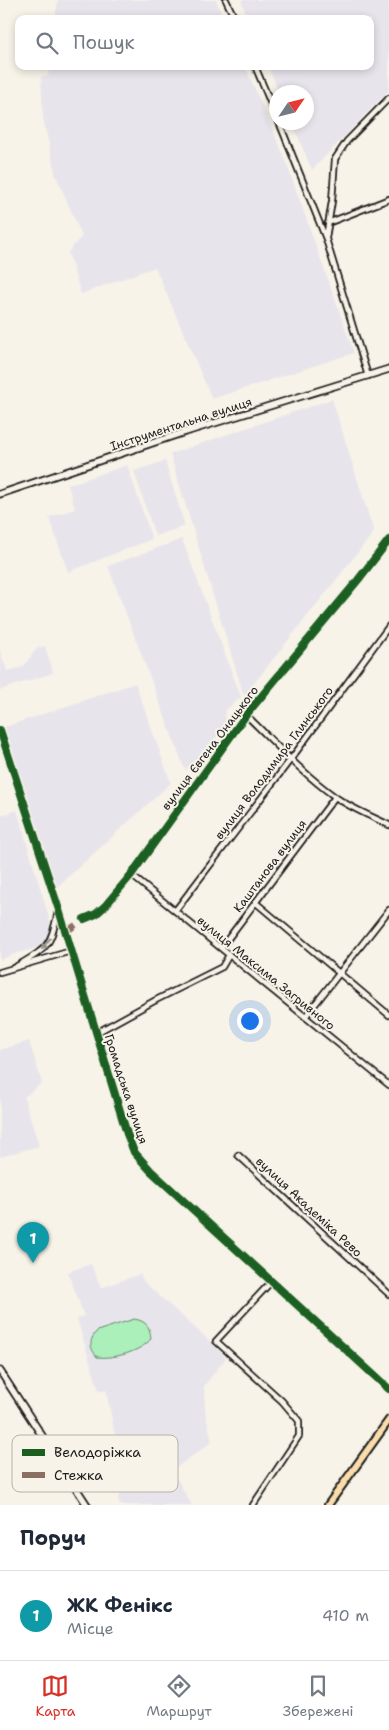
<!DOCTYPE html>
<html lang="uk">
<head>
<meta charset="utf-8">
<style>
  body { margin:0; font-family:"Shantell Sans",sans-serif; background:#f6f6f7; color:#1f2937 }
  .compass { position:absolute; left:269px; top:85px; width:45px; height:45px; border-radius:50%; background:#fff; box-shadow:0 2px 8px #0003; rotate:55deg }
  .you { position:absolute; left:249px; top:1020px; width:18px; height:18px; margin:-12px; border:4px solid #fff; border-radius:50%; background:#1a73e8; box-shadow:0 0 0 8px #1a73e833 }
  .badge { display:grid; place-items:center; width:32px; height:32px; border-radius:50%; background:#d93025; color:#fff; font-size:16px; font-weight:700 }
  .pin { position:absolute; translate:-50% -41px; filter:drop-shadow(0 1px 2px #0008) }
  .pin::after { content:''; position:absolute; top:26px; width:18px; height:15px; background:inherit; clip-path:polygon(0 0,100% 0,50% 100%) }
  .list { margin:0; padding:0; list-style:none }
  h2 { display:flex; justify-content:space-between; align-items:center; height:65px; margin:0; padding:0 20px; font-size:21px }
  h2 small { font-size:16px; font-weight:400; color:#747a83 }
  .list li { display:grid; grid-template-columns:32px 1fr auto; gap:15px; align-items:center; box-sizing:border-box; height:90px; padding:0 20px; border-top:1px solid #e0e1e3 }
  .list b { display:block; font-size:19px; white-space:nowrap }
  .list p { margin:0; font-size:16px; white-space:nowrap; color:#747a83 }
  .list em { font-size:16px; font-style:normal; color:#747a83 }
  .icon { flex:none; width:28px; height:28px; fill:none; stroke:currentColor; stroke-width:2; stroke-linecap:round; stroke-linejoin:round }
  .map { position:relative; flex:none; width:389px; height:1505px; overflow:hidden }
  .search { position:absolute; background:#fff; box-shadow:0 2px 8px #0003; left:15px; right:15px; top:15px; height:55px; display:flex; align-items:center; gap:12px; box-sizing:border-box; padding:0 18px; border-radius:10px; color:#747a83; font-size:19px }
  .sheet { height:155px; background:#fff }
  nav { display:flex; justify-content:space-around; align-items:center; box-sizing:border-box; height:70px; border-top:1px solid #e0e1e3; background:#fff; font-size:14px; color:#747a83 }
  nav a { display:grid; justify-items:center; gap:2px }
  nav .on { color:#d93025 }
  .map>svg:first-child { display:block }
  .built { fill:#e8e4ec }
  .green { fill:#abefba; stroke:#64866b }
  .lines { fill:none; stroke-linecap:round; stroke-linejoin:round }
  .street-casing { stroke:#1c1c1c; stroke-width:8 }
  .secondary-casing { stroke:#1c1c1c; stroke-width:9 }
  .primary-casing { stroke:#1c1c1c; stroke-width:10 }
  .street { stroke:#f7f3e8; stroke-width:4.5 }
  .secondary { stroke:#f7f3e8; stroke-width:5.5 }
  .primary { stroke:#faddab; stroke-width:6 }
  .quiet { stroke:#8d6e63; stroke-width:6; stroke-dasharray:12 6; stroke-linecap:butt }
  .cycleway-casing { stroke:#f7f3e8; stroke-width:11 }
  .cycleway { stroke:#1b5e20; stroke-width:8 }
  .oneway { fill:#94928c }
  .labels { text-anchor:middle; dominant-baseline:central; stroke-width:4; stroke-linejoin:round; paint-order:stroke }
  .street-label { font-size:12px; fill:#1c1c1c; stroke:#f7f3e8 }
  .key { fill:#f7f3e8; stroke:#b5b2ab; stroke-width:1 }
  .key-label { font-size:14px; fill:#1c1c1c }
</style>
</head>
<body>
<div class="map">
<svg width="389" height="1505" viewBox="0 0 389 1505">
  <rect width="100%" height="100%" fill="#f7f3e8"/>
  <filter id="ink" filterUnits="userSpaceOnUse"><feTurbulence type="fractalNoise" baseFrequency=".02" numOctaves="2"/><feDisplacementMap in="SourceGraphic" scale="10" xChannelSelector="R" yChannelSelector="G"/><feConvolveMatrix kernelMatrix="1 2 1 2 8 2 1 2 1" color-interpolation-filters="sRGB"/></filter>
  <g filter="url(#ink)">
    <path class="built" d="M58,0H216L224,19H55Z
      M241,0H389V90L312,170L292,123L306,122V92H279L268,66H370V19H248Z
      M49,66H245L284,156L354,353L212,399L155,267L81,294L68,252L82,236L56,176L43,118L41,76H48Z
      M332,399L374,532L244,696L170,454Z
      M165,461L185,526L155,536L134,471Z
      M127,465L152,539L68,572L49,517L75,509L68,485Z
      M182,539L241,697L225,711L226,727L185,770L108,566Z
      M45,646L53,673L0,690V650L7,671L23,667L37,648Z
      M135,683L171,783L57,887L5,727Z
      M17,810L52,928L45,941L36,948L14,954L0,960V816Z
      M29,1041L42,1083L24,1097L39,1146L0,1157V1050Z
      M91,1264L101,1288L140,1274L144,1282L214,1345L226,1358L204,1386L205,1411L212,1442L174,1469V1477L127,1484L123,1436H115L106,1390L99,1391L77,1319L84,1316L68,1272Z
      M177,1479L192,1505H120L118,1498L124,1489Z"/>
    <path class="green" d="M134,1319C147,1321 150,1327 151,1339C140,1352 114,1359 97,1357C90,1348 88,1341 97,1331Z"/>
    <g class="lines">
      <defs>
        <path id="street" d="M226,0L235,19
          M255,66L276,116
          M279,122L326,239L368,376
          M328,223L389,199
          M326,238L332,201L335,159L347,141L389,98
          M246,715C275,743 302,773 334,796C350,808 371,816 389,825
          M131,875L389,1085
          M255,902L389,1015
          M175,911L291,759L389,626
          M84,919L96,914L105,906L131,875L246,715L358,580L389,540
          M221,948L335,797
          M17,966C49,947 50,947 58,911
          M0,972L71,951
          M305,1017L389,910
          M96,1033L156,1000L222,967L229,955
          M238,1155L389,1294
          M253,1505L299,1436V1421L282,1401L216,1341L271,1282"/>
        <path id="secondary" d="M0,494L182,433L389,369
          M0,730L59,910L127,1134L134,1152L151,1171L389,1389
          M0,1371L87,1505"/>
        <path id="primary" d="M328,1505L389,1420"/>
      </defs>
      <use href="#street" class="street-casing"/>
      <use href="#secondary" class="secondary-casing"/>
      <use href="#primary" class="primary-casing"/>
      <use href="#street" class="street"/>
      <use href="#secondary" class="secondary"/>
      <use href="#primary" class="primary"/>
      <path class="quiet" d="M66,932L84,919"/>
      <defs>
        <path id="cycleway" d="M0,730L59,910L127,1134L134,1152L151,1171L389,1389
          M84,919L96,914L105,906L131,875L246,715L358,580L389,540"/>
      </defs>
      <use href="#cycleway" class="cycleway-casing"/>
      <use href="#cycleway" class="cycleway"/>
    </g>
    <defs><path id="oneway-solid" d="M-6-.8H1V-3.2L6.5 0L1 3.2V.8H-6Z" transform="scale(1.25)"/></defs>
    <use class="oneway" href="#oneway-solid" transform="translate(46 944) rotate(126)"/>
  </g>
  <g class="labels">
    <g class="street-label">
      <text transform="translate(181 424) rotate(-18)">Інструментальна вулиця</text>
      <text transform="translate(210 748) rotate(-53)">вулиця Євгена Онацького</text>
      <text transform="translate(274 763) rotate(-53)">вулиця Володимира Глинського</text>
      <text transform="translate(270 866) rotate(-53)">Каштанова вулиця</text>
      <text transform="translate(266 973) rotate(39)">вулиця Максима Загривного</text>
      <text transform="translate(126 1089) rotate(72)">Громадська вулиця</text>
      <text transform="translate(309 1207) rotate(43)">вулиця Академіка Рево</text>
    </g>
  </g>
  <rect x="12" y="1435" width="166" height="57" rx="8" class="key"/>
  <rect x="22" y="1449" width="23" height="7" fill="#1b5e20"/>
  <rect x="22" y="1472" width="23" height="6" fill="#8d6e63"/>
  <g class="key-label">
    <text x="54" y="1457">Велодоріжка</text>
    <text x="54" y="1480">Стежка</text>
  </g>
</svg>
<svg class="compass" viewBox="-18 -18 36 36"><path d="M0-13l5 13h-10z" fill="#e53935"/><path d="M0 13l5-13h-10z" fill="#747a83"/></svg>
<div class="you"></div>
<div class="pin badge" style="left:33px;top:1263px;background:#0f9aa8">1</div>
<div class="search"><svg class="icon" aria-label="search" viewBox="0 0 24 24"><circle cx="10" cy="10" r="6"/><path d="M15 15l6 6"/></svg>Пошук</div>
</div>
<section class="sheet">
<h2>Поруч<small></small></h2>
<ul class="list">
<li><span class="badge" style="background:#0f9aa8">1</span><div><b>ЖК Фенікс</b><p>Місце</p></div><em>410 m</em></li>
</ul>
</section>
<nav>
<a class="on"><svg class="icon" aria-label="map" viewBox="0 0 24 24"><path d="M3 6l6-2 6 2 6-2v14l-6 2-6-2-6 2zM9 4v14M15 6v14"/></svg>Карта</a>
<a><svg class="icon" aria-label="directions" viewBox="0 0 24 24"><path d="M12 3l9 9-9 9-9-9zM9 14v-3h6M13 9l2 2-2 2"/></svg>Маршрут</a>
<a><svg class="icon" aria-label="saved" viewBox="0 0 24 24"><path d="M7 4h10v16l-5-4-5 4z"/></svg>Збережені</a>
</nav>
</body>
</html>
